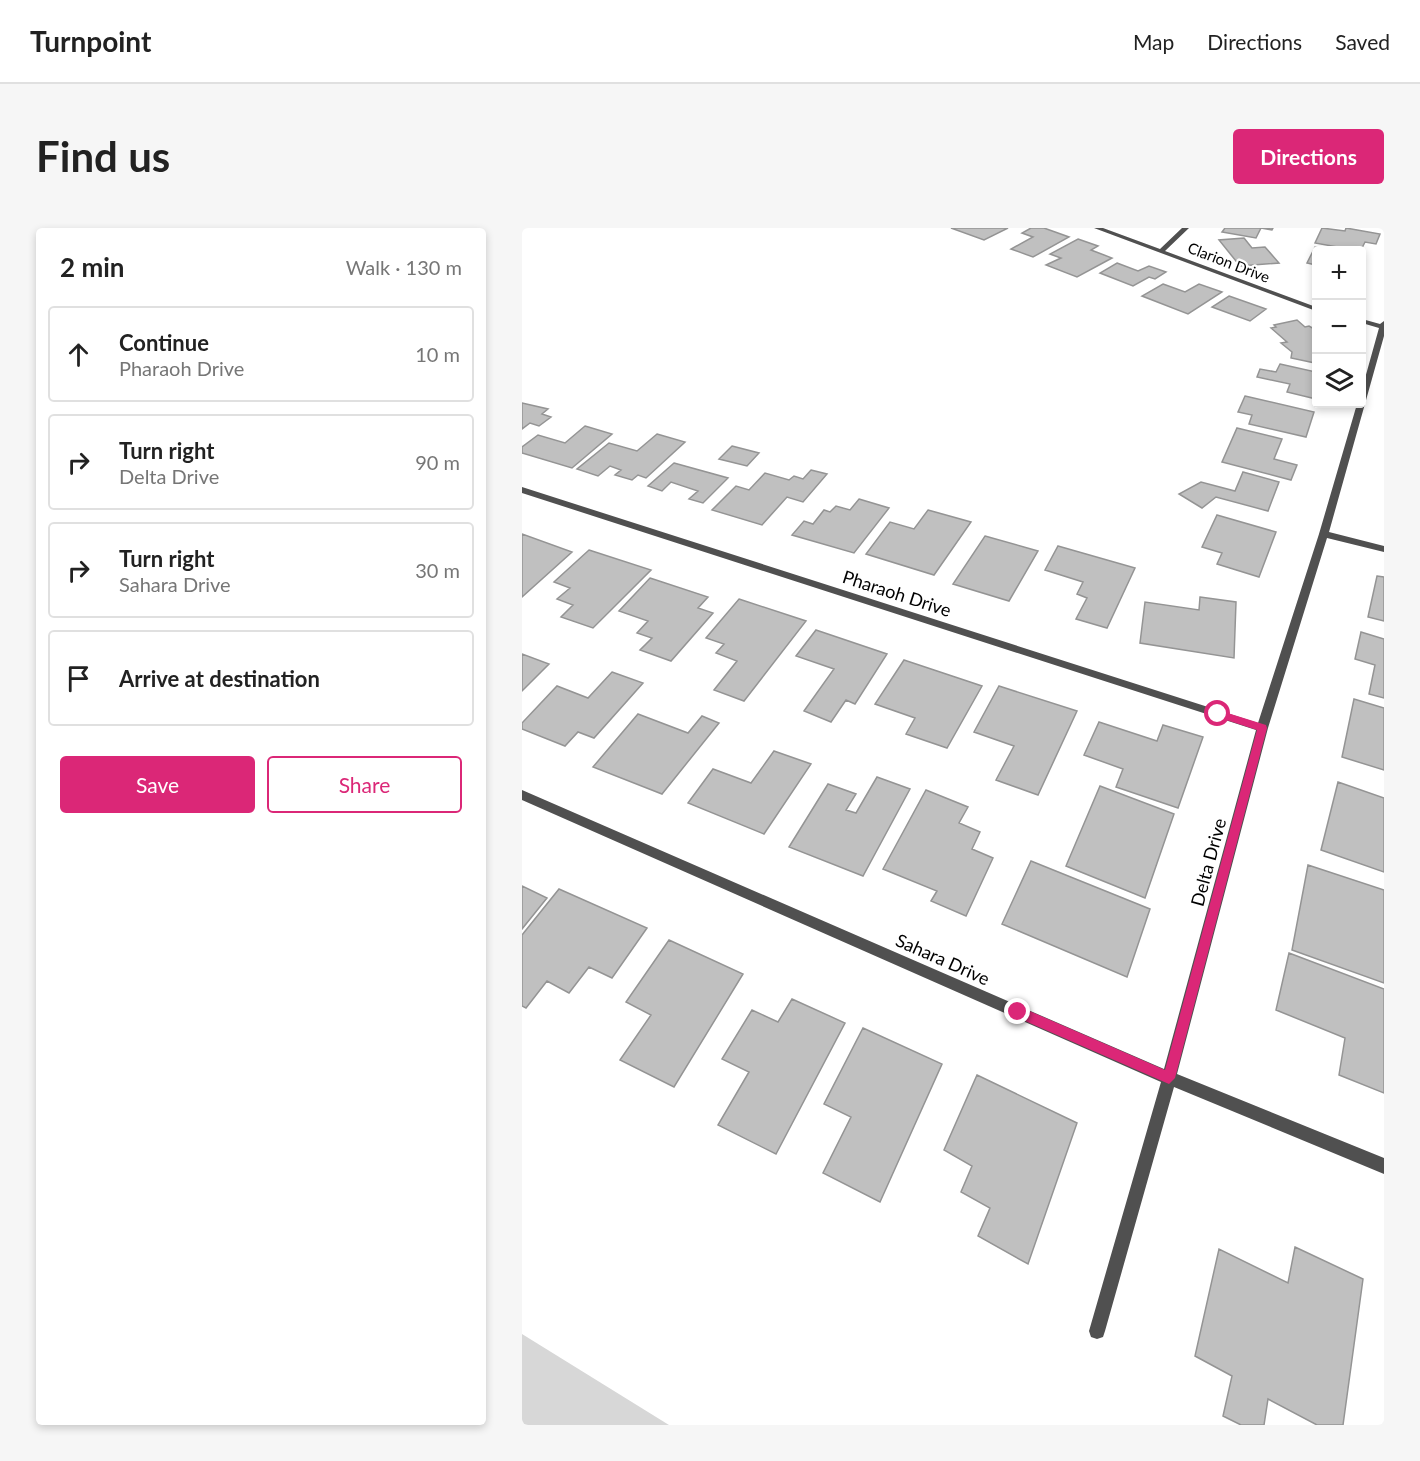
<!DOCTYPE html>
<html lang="en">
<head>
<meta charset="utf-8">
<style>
  body { margin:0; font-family:Lato,sans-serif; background:#f6f6f6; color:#222 }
  .controls { position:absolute; right:18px; top:18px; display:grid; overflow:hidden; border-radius:6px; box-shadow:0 3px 9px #0003 }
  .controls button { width:54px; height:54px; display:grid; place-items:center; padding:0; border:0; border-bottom:2px solid #e0e0e0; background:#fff; color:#222; font:30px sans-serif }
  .stop { position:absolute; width:18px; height:18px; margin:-14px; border:4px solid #db2777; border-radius:50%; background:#fff }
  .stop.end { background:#db2777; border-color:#fff; box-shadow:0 2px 6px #0008 }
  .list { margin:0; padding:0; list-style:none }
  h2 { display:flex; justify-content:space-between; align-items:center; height:78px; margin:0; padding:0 24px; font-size:26px }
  h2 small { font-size:20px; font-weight:400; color:#767676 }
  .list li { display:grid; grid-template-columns:39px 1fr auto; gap:18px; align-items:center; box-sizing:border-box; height:96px; margin:0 12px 12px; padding:0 12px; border:2px solid #e0e0e0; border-radius:6px }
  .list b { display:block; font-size:22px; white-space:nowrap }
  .list p { margin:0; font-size:20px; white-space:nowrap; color:#767676 }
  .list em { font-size:20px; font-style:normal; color:#767676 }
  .actions { display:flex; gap:12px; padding:18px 24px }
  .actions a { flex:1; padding:14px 0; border:2px solid #db2777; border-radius:6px; text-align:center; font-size:21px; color:#db2777 }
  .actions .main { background:#db2777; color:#fff }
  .icon { flex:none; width:33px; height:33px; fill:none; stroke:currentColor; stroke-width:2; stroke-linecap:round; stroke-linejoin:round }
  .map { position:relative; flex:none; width:862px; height:1197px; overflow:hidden; border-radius:6px }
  header { display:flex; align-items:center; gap:36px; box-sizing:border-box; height:84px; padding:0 30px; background:#fff; border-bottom:2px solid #e0e0e0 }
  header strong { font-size:28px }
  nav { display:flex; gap:33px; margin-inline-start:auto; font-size:21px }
  .intro { display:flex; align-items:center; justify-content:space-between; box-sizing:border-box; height:144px; padding:0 36px }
  h1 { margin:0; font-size:42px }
  .button { padding:15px 27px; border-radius:6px; background:#db2777; color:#fff; font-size:21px; font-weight:700 }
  main { display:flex; gap:36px; padding:0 36px }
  aside { flex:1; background:#fff; border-radius:6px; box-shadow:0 3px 9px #0003 }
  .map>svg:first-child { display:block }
  .green { fill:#d7d7d7 }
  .building { fill:#c0c0c0; stroke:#949494; stroke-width:1.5 }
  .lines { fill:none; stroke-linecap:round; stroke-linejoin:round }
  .street { fill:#505050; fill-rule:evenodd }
  .route { fill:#db2777 }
  .labels { text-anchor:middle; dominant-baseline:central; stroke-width:4.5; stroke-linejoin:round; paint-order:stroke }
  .far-street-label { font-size:15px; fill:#000; stroke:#fff }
  .street-label { font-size:18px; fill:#000; stroke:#fff }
</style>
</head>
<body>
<header>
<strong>Turnpoint</strong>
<nav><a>Map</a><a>Directions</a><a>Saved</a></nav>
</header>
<div class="intro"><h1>Find us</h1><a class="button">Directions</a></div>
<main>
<aside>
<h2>2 min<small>Walk · 130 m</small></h2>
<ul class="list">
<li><svg class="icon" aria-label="ahead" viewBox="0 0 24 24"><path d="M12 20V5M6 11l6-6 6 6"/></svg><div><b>Continue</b><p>Pharaoh Drive</p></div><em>10 m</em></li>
<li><svg class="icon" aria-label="right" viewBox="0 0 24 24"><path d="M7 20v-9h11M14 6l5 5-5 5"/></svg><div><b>Turn right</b><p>Delta Drive</p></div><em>90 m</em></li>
<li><svg class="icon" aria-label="right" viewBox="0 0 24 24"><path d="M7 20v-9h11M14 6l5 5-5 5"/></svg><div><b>Turn right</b><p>Sahara Drive</p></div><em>30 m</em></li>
<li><svg class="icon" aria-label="arrive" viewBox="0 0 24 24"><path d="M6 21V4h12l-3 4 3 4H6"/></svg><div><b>Arrive at destination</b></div></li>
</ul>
<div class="actions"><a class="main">Save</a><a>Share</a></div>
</aside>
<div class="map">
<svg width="862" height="1197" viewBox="0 0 862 1197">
  <rect width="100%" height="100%" fill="#fff"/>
  <path class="green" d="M0,1106L147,1197H0Z"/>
  <path class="building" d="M429,0H486L462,12Z
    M509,0H522L547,9L511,29L489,21L511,9L500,5Z
    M703,0H751L750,2L739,0L734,10L700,4Z
    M800,0L823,3L824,0L858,6L854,16L843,14L839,22H832L793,15Z
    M722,10L730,20L743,19L757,35L718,38L697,12Z
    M556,11L576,18L569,22L590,30L555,49L524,37L539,30L528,26Z
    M793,19L815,22H794V37L785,35Z
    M595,35L616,43L627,38L644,44L633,51L627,49L611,58L578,45Z
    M641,56L663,64L677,56L700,64L666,86L620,68Z
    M707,68L744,81L728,93L690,79Z
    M775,92L783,99L787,98L794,102L793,135L769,130L770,124L759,115L765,114L749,100L754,99L752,97Z
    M758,136L794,144V171L765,164L768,156L735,149L738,141L754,144Z
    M723,168L792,184L784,209L727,196L730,187L716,184Z
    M0,175L26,181L20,186L29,189L17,198L8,195L0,201Z
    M63,198L90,206L50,240L0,225V219L16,207L43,215Z
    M715,200L760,211L752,231L775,237L769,252L700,234Z
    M135,206L163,214L124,250L116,247L110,252L93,247L99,242L88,238L76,248L55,241L87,215L115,223Z
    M210,218L237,225L225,238L197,231Z
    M152,235L206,250L181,275L167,271L176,263L149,254L140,263L126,258Z
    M289,242L305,246L281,274L265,269L240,297L190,282L214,258L227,262L243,245L267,252L272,248L281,251Z
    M721,244L757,254L746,283L694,269L680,280L657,266L679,254L713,263Z
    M337,271L367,280L332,325L270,307L282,293L291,296L302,282L308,284L314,278L328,282Z
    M406,282L449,294L412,347L344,326L368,294L392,301Z
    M695,287L754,304L737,349L695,336L700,325L680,319Z
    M0,306L50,324L0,369Z
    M463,308L516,323L487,373L431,356Z
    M536,318L613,340L585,400L554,391L565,370L555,366L561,354L523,342Z
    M67,322L129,342L71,400L39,389L51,377L35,371L48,360L32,354Z
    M855,348L862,349V393L846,389Z
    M128,350L186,369L176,380L191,385L149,433L118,422L130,410L115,405L126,393L97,383Z
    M678,369L714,374L712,430L618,415L623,374L677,382Z
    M217,371L284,393L222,473L192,462L215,433L194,425L202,416L184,410Z
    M294,402L365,426L333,476L324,472L309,494L282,483L312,441L274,428Z
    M839,404L862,411V470L847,466L853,437L833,431Z
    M0,426L27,436L0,463Z
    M382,432L460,458L425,520L384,506L393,490L353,476Z
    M90,444L121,455L72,510L56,504L43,518L0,501V495L35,458L66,470Z
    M477,458L555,483L516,567L474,552L492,518L452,504Z
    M832,471L862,480V542L820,529Z
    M116,486L166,505L180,488L197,495L140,566L71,539Z
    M577,494L635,513L641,497L681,509L656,580L594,559L601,541L562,527Z
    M252,523L289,536L242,606L166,575L191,541L229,555Z
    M355,549L388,561L341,648L267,619L306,556L334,566L324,582L334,585Z
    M816,554L862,570V644L799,622Z
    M578,558L652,586L623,670L544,638Z
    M404,562L446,579L437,595L458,604L450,621L471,630L444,688L409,673L415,663L361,641Z
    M509,633L628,681L605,749L480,696Z
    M786,637L862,662V755L770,722Z
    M0,658L25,670L0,701Z
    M37,661L125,700L90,750L67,739L47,765L25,753L4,780L0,778V707Z
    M147,712L221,746L152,859L98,832L129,787L104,774Z
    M767,725L862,761V865L817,847L823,810L754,782Z
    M270,771L323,795L254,926L196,897L227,844L200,831L230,782L256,794Z
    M341,800L420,836L358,974L301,945L329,889L302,876Z
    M455,847L555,895L506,1036L456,1008L468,980L439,964L450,938L422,922Z
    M773,1019L841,1051L821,1197H795L746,1171L742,1197H719L701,1188L710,1148L673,1128L697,1021L766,1055Z"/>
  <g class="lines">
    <path class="street" d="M572,0H581L638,21L660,0H667L643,23L794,79V83Z
      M840,91L858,96L862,93V108L807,304L862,318V324L805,310L746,500L655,846L862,930V946L652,859L583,1103L581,1109L575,1111L569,1109L567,1103L639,854L0,572V562L642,841L734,502L0,265V259L736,495L797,306L835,176H840V161L857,100L840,95Z"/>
  </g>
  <path class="route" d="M696,482L744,497L745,500L653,850L647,856L492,788L491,784L496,778L643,842L735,502L692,488L691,486Z"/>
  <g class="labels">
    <g class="far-street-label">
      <text transform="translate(707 34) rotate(21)">Clarion Drive</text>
    </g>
    <g class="street-label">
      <text transform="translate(375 365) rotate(18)">Pharaoh Drive</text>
      <text transform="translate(686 634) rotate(-75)">Delta Drive</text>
      <text transform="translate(421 731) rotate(24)">Sahara Drive</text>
    </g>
  </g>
</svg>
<div class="controls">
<button>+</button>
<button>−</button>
<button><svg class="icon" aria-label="layers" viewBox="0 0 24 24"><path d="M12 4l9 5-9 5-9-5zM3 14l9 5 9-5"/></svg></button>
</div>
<div class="stop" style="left:696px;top:486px"></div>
<div class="stop end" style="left:496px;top:784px"></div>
</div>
</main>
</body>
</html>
